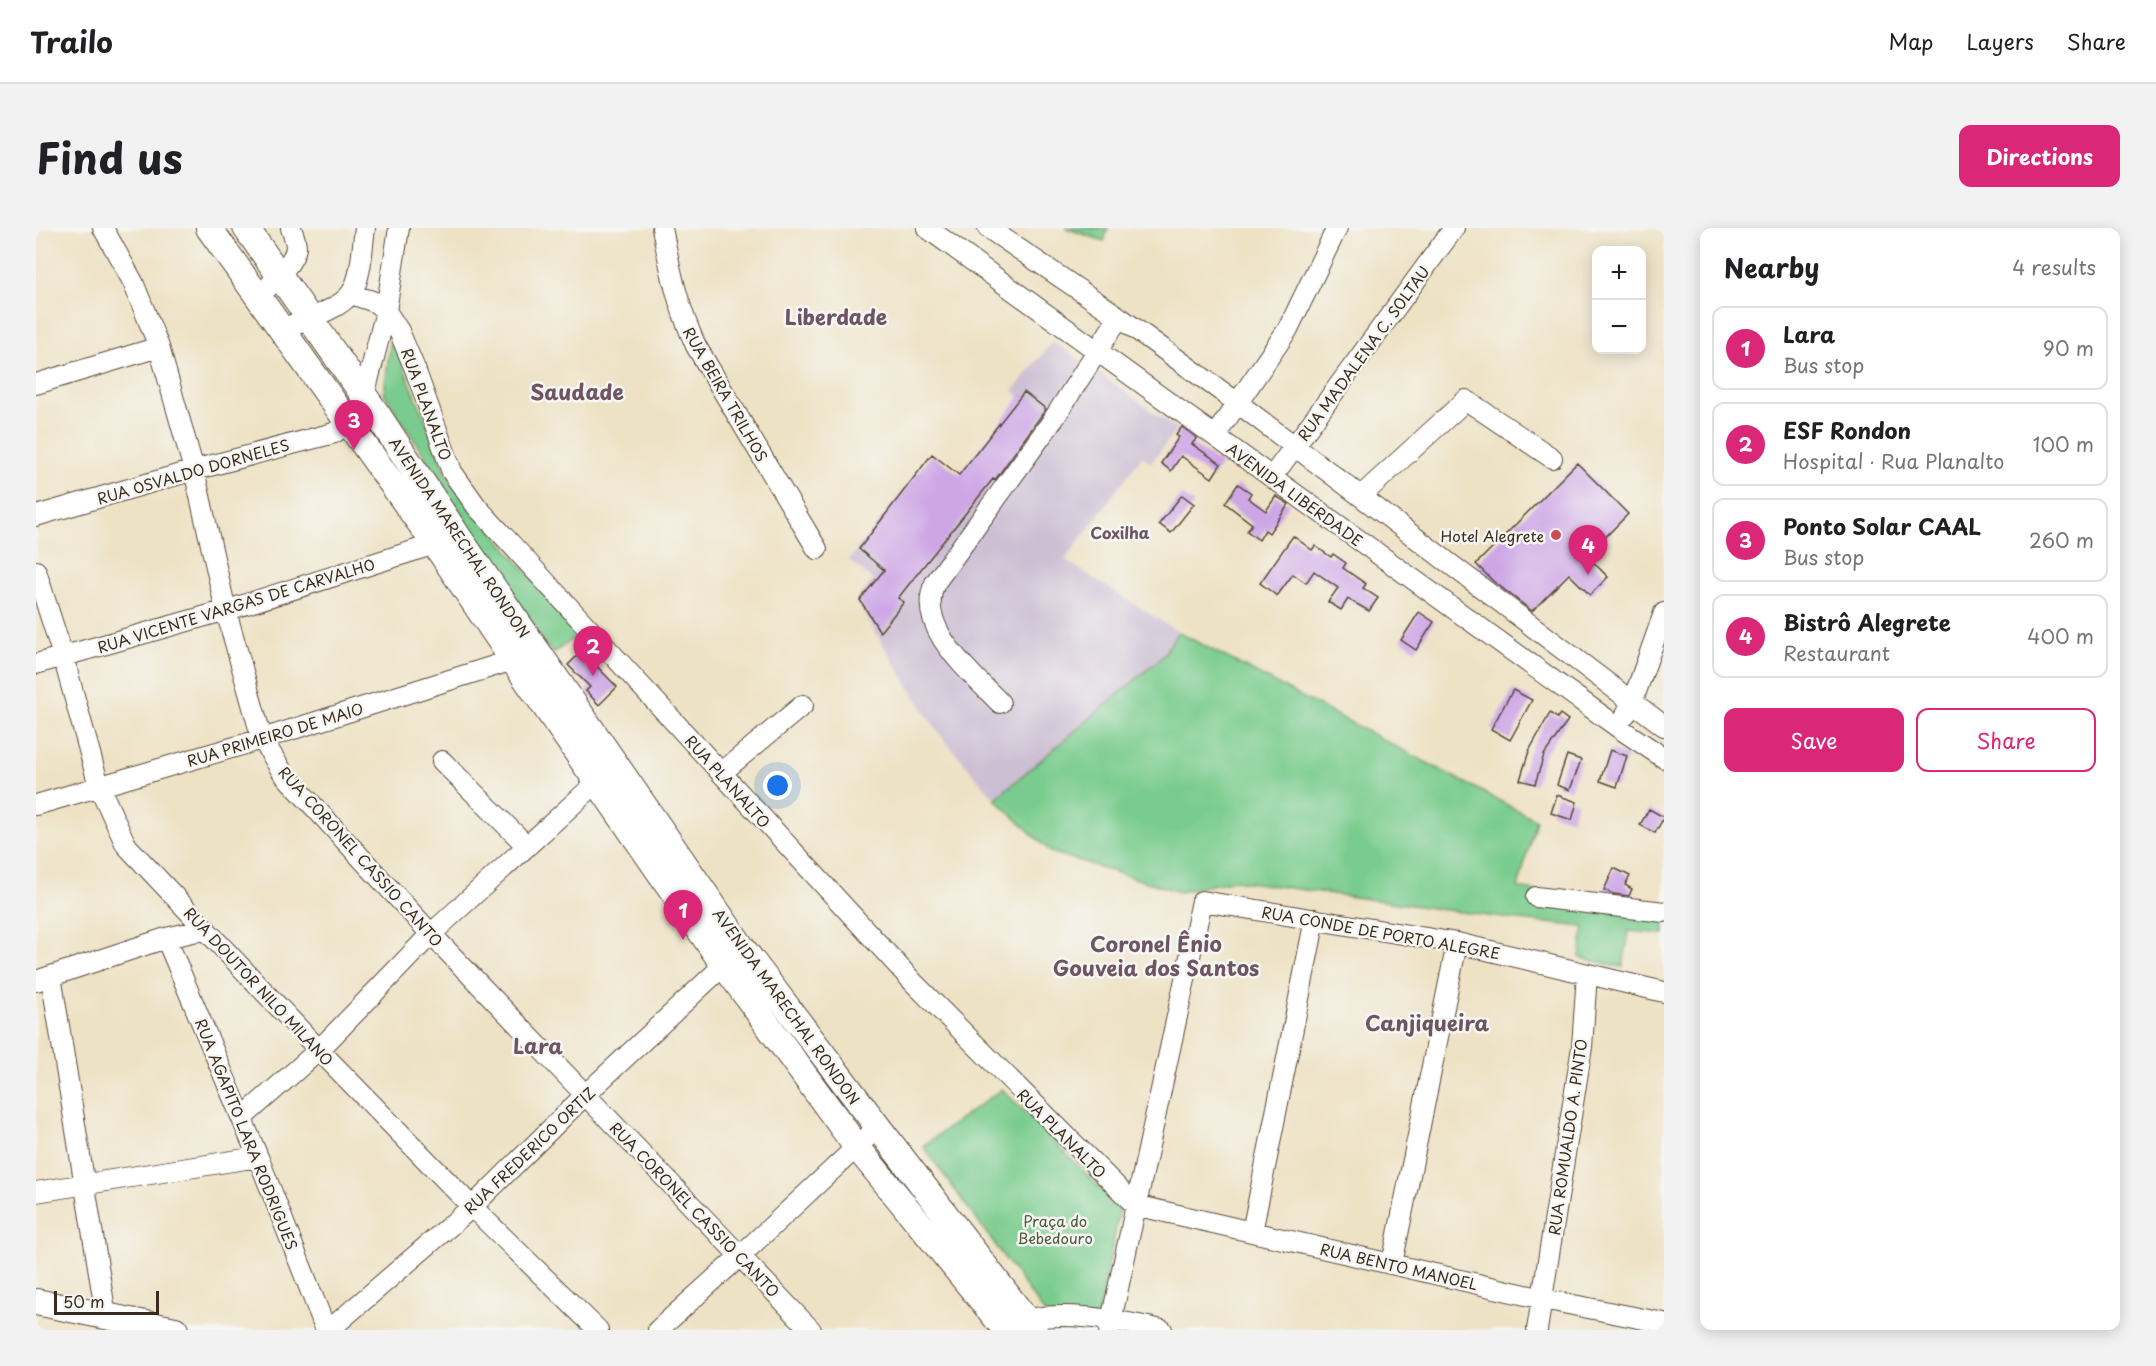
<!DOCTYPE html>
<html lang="en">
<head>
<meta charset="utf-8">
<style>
  body { margin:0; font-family:"Playpen Sans",sans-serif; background:#f2f2f2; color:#202124 }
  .controls { position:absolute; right:18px; top:18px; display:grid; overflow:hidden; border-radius:12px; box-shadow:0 3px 15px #0003 }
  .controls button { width:54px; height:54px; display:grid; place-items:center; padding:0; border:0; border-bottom:2px solid #e0e0e0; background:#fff; color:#202124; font:30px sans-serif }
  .scale { position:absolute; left:18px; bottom:15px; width:105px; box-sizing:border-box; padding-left:6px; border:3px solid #3b2a1e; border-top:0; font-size:16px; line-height:21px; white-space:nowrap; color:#3b2a1e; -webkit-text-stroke:4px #f6f6f2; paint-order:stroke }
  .you { position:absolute; left:742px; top:558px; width:21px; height:21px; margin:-15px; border:4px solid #fff; border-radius:50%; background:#1a73e8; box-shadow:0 0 0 9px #1a73e833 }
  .badge { display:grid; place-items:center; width:39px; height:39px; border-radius:50%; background:#db2777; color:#fff; font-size:20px; font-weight:700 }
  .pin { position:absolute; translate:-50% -50px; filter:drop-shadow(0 2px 3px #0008) }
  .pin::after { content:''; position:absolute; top:32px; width:21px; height:18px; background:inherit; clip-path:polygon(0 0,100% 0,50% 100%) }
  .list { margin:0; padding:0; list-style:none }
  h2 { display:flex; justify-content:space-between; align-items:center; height:78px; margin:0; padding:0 24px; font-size:26px }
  h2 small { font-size:20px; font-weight:400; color:#757577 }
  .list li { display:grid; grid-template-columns:39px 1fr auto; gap:18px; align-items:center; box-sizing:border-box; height:84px; margin:0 12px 12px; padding:0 12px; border:2px solid #e0e0e0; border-radius:12px }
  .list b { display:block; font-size:22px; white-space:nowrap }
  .list p { margin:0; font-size:20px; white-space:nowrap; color:#757577 }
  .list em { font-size:20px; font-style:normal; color:#757577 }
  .actions { display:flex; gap:12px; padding:18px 24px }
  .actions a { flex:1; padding:14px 0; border:2px solid #db2777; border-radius:12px; text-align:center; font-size:21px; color:#db2777 }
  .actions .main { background:#db2777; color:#fff }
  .map { position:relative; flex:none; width:1628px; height:1102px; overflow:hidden; border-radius:12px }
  header { display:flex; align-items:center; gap:36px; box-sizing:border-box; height:84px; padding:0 30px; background:#fff; border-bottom:2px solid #e0e0e0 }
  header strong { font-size:28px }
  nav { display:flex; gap:33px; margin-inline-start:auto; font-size:21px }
  .intro { display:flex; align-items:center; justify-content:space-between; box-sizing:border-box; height:144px; padding:0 36px }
  h1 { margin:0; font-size:42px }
  .button { padding:15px 27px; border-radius:12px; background:#db2777; color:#fff; font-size:21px; font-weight:700 }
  main { display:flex; gap:36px; padding:0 36px }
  aside { flex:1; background:#fff; border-radius:12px; box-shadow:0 3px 15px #0003 }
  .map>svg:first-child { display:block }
  .industrial { fill:#ccbed3 }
  .green { fill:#7acc8e; stroke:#5a7b56; stroke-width:1.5 }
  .building { fill:#cea6e6 }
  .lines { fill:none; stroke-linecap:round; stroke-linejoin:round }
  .minor-casing { stroke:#564637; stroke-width:22 }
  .major-casing { stroke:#564637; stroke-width:28 }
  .minor { stroke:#fff; stroke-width:20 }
  .major { stroke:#fff; stroke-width:26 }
  .poi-dot { fill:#d1495b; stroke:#f6f6f2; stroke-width:2 }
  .labels { text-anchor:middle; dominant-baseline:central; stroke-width:5; stroke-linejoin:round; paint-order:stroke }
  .street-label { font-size:15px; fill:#3b2a1e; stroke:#f6f6f2 }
  .poi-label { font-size:15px; fill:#3b2a1e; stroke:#f6f6f2; text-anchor:end }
  .park-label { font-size:15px; fill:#4e5b40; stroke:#f6f6f2 }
  .neighbourhood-label { font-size:16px; font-weight:bold; fill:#6e5564; stroke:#f6f6f2 }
  .district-label { font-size:21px; font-weight:bold; fill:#6e5564; stroke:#f6f6f2 }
</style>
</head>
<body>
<header>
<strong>Trailo</strong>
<nav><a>Map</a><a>Layers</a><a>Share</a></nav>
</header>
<div class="intro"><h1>Find us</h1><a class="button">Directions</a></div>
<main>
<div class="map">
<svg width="1628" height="1102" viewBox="0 0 1628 1102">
  <rect width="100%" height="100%" fill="#f6f6f2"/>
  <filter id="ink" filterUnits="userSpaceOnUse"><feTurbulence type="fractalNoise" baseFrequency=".0167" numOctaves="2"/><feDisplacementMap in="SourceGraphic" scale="12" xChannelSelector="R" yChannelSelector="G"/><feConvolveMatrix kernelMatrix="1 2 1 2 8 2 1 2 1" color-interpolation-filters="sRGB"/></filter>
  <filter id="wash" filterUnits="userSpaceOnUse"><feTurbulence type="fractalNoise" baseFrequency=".008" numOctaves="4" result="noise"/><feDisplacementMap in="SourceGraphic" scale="24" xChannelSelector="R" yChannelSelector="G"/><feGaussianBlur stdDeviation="1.35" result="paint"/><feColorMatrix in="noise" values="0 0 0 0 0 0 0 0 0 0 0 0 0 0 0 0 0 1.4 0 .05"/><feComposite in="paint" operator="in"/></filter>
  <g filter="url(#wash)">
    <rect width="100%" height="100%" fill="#eee2c5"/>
    <path class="industrial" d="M1017,113L1141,201L1115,235L1106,228L1029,332L1142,404L1126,429L959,571L901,503L820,373L837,352L813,332L896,226L924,246L984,169L977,163Z"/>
    <path class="green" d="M1029,0H1072L1068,13Z
      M355,108L413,250L542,407L516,426L348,165Z
      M1142,404L1500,592L1482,660L1536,669L1628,678V706L1593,703L1587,739L1544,730L1548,699L1474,691L1198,652L1143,664L1015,624L959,571L1126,429Z
      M966,861L1084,980L1059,1102H1021L887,918Z"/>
    <g id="blocks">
      <path class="building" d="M988,164L1010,181L959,252L957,251L862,370L868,374L844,404L824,372L848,342L823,321L896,226L923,247Z
        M1146,199L1161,210L1156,216L1185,236L1176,250L1145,228L1135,243L1125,235L1143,209L1140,207Z
        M1541,235L1592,286L1551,328L1572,349L1554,367L1533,346L1496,383L1457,353L1440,336Z
        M1202,256L1215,265L1212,270L1230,283L1240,268L1253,276L1233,305L1229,302L1223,312L1211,303L1216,296L1189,275Z
        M1146,267L1158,276L1135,305L1123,296Z
        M1257,308L1276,322L1279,318L1295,329L1297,326L1310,335L1307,340L1330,356L1327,360L1342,370L1333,383L1312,371L1305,382L1292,374L1302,360L1278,343L1270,355L1257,346L1241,368L1224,355Z
        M1383,384L1398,394L1380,422L1365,412Z
        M546,423L581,459L563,477L550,463L554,459L532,437Z
        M1477,462L1496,472L1474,512L1455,501Z
        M1514,485L1521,490L1524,486L1532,492L1508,527L1499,556L1484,552L1493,523Z
        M1574,522L1591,528L1581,559L1564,553Z
        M1531,527L1545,532L1534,562L1521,557Z
        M1521,567L1541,574L1536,592L1515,585Z
        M1613,581L1628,589L1619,605L1604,597Z
        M1578,640L1594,648L1589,657L1596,661L1593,668L1577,666L1568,662Z"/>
    </g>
  </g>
  <g filter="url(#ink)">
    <use href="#blocks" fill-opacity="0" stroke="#564637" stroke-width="1.5"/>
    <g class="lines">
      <defs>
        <path id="minor" d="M67,0L97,54L123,119L158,242L190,383L226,511L247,545L395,706L775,1102
          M626,0C635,45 641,76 660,118L781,321
          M891,0L1583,500L1628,530
          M952,0L1083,89L1203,176L1628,498
          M315,66L339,74L350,83L363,103L379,141L416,244L441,279L878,755L1099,977
          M222,69C233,58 259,35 260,19C260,12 257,6 255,0
          M245,101C264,93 305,82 316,64C326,47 326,20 329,0
          M0,156L123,119
          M1179,208L1252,101L1301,0
          M1236,249L1418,0
          M1325,268L1430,172L1516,230
          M0,288L158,242L298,205L312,195L321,184L328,168L350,83L363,0
          M0,343L27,428L63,558L90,617L283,822L436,979L562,1102
          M0,436L198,380L399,316
          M964,475C937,446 878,400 899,355L1017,192L1083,89
          M1590,486L1596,475L1628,385
          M406,533L491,618
          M685,545L767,477
          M0,577L226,511L477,432L487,427
          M1500,669L1628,684
          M130,710L222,929L290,1102
          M15,748L70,1088
          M0,753L130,710L170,701
          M206,890L283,822L395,706L570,546
          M0,964L222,929
          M1099,977L1507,1071L1628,1095
          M1216,1004L1279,691
          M1356,1036L1421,715
          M978,1096C1017,1079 1085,1093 1126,1102
          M293,1102L436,979L549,867L688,737
          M622,1102L704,1028L842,899
          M1073,1102L1166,673L1421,715L1628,764
          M1501,1102L1546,819L1551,746"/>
        <path id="major" d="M173,0L399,316L477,432L688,737L820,918L970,1102
          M210,0L341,186L421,307L707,721L842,899L998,1102
          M0,1074L139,1102"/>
      </defs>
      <use href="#minor" class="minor-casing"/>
      <use href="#major" class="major-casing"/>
      <use href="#minor" class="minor"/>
      <use href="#major" class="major"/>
    </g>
  </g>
  <circle class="poi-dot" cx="1520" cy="307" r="6"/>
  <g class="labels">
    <g class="street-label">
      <text transform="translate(1327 125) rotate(-54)">RUA MADALENA C. SOLTAU</text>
      <text transform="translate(690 166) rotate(60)">RUA BEIRA TRILHOS</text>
      <text transform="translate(391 176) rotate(70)">RUA PLANALTO</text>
      <text transform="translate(157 243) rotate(-16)">RUA OSVALDO DORNELES</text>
      <text transform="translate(1259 266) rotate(36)">AVENIDA LIBERDADE</text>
      <text transform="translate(424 309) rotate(56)">AVENIDA MARECHAL RONDON</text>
      <text transform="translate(200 377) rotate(-17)">RUA VICENTE VARGAS DE CARVALHO</text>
      <text transform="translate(239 506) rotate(-17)">RUA PRIMEIRO DE MAIO</text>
      <text transform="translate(692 553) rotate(48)">RUA PLANALTO</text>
      <text transform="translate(325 628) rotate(48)">RUA CORONEL CASSIO CANTO</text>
      <text transform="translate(1345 704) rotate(10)">RUA CONDE DE PORTO ALEGRE</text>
      <text transform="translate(223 758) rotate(47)">RUA DOUTOR NILO MILANO</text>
      <text transform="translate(751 778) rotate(54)">AVENIDA MARECHAL RONDON</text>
      <text transform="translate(1026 905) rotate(45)">RUA PLANALTO</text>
      <text transform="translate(211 906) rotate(68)">RUA AGAPITO LARA RODRIGUES</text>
      <text transform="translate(1531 909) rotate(-82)">RUA ROMUALDO A. PINTO</text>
      <text transform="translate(493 922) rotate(-44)">RUA FREDERICO ORTIZ</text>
      <text transform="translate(659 981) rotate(46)">RUA CORONEL CASSIO CANTO</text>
      <text transform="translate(1363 1038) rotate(13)">RUA BENTO MANOEL</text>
    </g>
    <g class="poi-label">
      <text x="1508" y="307">Hotel Alegrete</text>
    </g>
    <g class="park-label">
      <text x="1019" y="992">Praça do<tspan x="1019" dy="17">Bebedouro</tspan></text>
    </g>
    <g class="neighbourhood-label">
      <text x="1084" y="304">Coxilha</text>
    </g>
    <g class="district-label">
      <text x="800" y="88">Liberdade</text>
      <text x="541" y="163">Saudade</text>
      <text x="1120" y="715">Coronel Ênio<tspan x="1120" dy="24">Gouveia dos Santos</tspan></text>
      <text x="1391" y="794">Canjiqueira</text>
      <text x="502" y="817">Lara</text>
    </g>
  </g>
</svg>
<div class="controls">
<button>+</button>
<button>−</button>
</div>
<div class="scale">50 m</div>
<div class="you"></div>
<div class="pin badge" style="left:647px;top:712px">1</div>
<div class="pin badge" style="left:557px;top:448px">2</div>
<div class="pin badge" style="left:318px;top:222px">3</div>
<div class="pin badge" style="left:1552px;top:347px">4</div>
</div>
<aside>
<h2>Nearby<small>4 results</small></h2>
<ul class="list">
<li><span class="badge">1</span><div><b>Lara</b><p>Bus stop</p></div><em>90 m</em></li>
<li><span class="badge">2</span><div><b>ESF Rondon</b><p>Hospital · Rua Planalto</p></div><em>100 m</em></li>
<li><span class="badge">3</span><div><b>Ponto Solar CAAL</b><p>Bus stop</p></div><em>260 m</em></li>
<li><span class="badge">4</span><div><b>Bistrô Alegrete</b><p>Restaurant</p></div><em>400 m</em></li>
</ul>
<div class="actions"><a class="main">Save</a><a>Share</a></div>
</aside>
</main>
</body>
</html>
